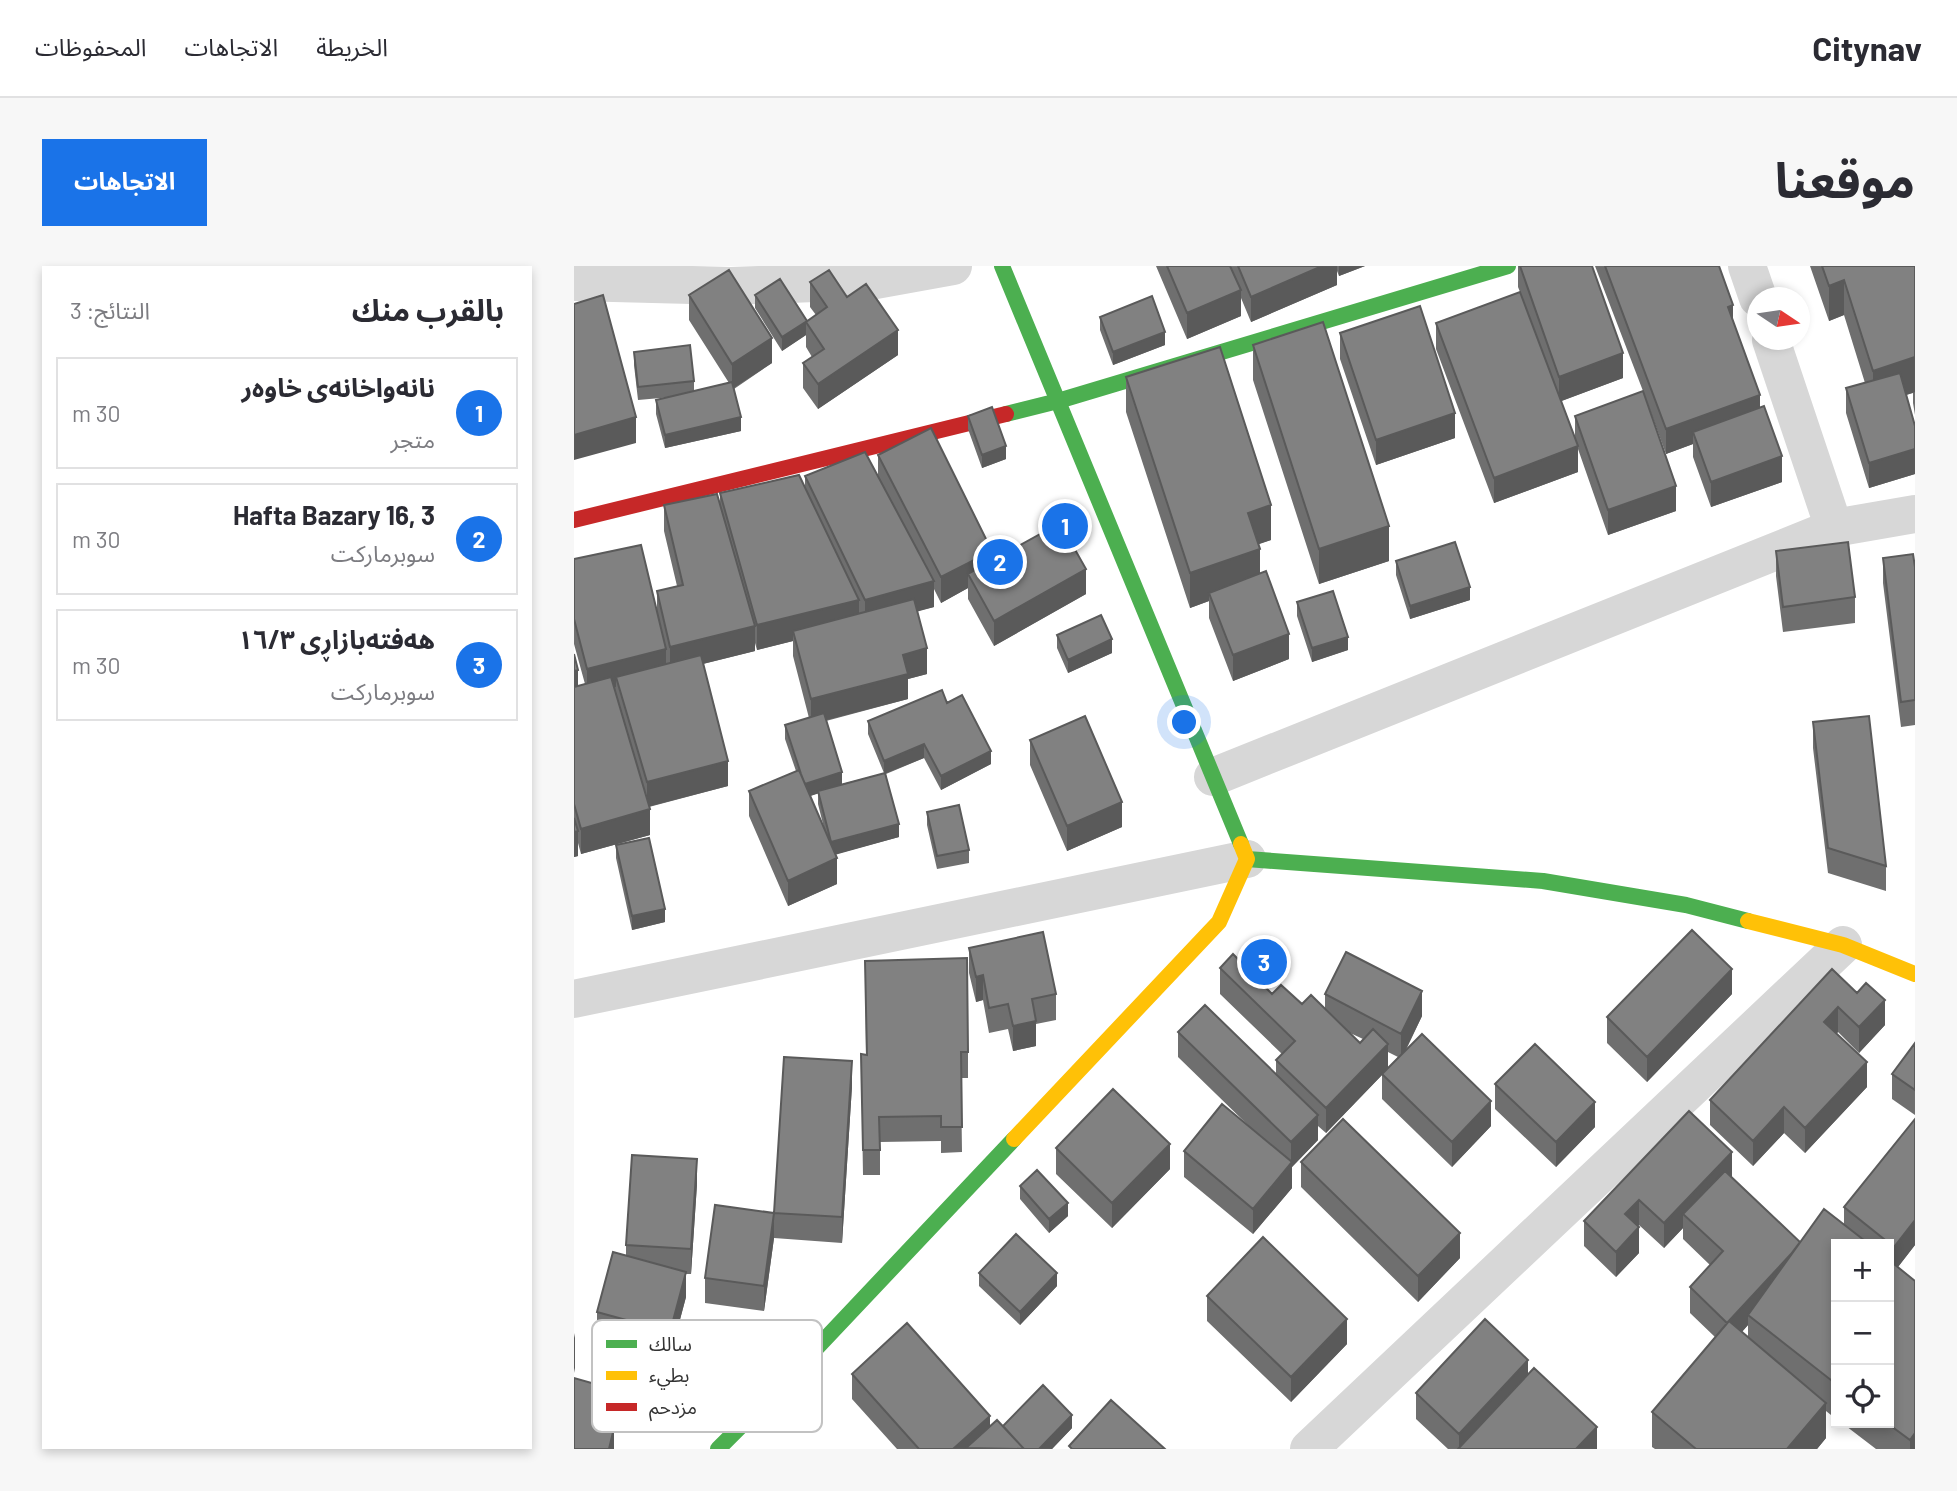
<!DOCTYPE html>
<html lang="ar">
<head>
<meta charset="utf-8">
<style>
  body { margin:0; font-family:Barlow,"Noto Sans Arabic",sans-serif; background:#f7f7f7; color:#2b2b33; direction:rtl }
  .controls { position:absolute; right:21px; bottom:21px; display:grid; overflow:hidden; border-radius:0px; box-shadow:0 4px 10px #0003 }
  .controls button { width:63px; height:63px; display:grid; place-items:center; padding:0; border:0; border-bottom:2px solid #e1e1e2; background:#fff; color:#2b2b33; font:35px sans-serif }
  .compass { position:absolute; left:1173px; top:21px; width:63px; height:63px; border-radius:50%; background:#fff; box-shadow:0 4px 10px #0003; rotate:103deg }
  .you { position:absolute; left:611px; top:457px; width:24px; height:24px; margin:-18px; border:5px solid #fff; border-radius:50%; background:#1a73e8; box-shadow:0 0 0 10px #1a73e833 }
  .badge { display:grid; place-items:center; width:46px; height:46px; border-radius:50%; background:#1a73e8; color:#fff; font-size:23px; font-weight:700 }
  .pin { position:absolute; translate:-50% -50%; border:4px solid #fff; box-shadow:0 2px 7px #0006 }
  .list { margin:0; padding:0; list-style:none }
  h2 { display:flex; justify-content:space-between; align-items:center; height:91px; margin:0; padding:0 28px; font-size:30px }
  h2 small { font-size:23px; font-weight:400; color:#7c7c81 }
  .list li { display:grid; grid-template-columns:46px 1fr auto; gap:21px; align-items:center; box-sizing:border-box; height:112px; margin:0 14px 14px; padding:0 14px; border:2px solid #e1e1e2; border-radius:0px }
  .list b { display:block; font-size:26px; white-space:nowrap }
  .list p { margin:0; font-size:23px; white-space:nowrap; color:#7c7c81 }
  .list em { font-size:23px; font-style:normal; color:#7c7c81 }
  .icon { flex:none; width:38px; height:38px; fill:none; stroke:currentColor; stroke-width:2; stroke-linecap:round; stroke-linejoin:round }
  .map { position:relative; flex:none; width:1341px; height:1183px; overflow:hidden; direction:ltr; border-radius:0px }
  header { display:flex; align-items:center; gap:42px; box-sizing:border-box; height:98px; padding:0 35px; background:#fff; border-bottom:2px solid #e1e1e2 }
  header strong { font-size:33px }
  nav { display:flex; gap:38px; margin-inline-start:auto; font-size:24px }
  .intro { display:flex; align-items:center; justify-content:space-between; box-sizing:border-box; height:168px; padding:0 42px }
  h1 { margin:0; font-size:49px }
  .button { padding:18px 32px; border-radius:0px; background:#1a73e8; color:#fff; font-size:24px; font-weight:700 }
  main { display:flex; gap:42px; padding:0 42px }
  aside { flex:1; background:#fff; border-radius:0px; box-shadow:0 4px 10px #0003 }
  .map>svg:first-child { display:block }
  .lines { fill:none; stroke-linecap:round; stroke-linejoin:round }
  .street { stroke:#d7d7d7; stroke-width:38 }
  .fast { stroke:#4caf50; stroke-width:16 }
  .slow { stroke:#ffc107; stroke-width:16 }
  .jam { stroke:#c62828; stroke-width:16 }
  .wall { fill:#6f6f6f; fill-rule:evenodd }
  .shaded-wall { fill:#5a5a5a }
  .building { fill:#818181; stroke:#5a5a5a; stroke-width:2 }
  .key { fill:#fff; stroke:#c2c2c2; stroke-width:2 }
  .key-label { font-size:19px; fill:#333 }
</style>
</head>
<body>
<header>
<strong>Citynav</strong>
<nav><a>الخريطة</a><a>الاتجاهات</a><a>المحفوظات</a></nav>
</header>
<div class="intro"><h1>موقعنا</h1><a class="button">الاتجاهات</a></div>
<main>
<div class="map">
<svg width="1341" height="1183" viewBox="0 0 1341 1183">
  <rect width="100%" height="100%" fill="#fff"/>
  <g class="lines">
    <path class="street" d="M1173,0L1184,32
      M0,16L157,20L296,15L379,0
      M1197,74L1260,262
      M639,511L1260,262L1341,248
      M0,733L673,593
      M735,1183L1269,679"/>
    <path class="fast" d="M428,0L667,578
      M432,148L484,135L934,0
      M673,593L969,615L1112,639L1174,655
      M144,1183L202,1125L440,873"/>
    <path class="slow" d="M1174,655L1269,679L1341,708
      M440,873L645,656L673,593L667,578"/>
    <path class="jam" d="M0,254L432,148"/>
  </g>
  <path class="wall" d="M582,0H791L765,10L763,5V19L677,56L667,32V50L613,73Z
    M944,0H1018L1049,112L987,135L1001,173V150L1069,125L1021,0H1145L1159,54L1186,141L1208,216L1137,241L1119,191V178L1092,188L1069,125L1102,245L1034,269L1004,183V206L920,237L862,83V57L946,26L944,21Z
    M1236,0H1341V149L1339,137V127L1332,129L1341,160V208L1295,222L1272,147V122L1291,117L1270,49L1255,55Z
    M236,16L273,31L324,89L244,143L229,122V97L238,91L232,81V69L208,85L181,42V29L233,55L242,49L236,41Z
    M115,29L198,97L160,123L167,165L91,182L82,148V134L98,131L64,134L60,99V86L120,115V125L155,117L115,54Z
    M526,51L591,79L539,99L526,64Z
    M766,67L881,172L802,199L766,93Z
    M679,79L815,295L745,318L679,114Z
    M552,111L697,274L684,278L686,307L715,393L659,415L635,352V335L616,342L552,146Z
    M394,150L432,193L408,202L394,163Z
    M304,189L418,295L512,328L420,380L394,333V322L367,337L360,323V341L343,345L353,408L334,413V433L252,455L268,518L310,507L294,468V455L373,437L417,498L367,524L350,492L312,508L325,571L262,588L263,618L214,640L175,550V525L222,505L211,473V459L235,452L219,390V375L183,384L181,377V385L129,398L154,520L75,541L76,569L7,588L4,577V590L0,591V388L4,420L11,418L0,378V293L83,346V325L103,320L90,265V239H146V227L231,221V210L304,211ZM244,527V538L250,562L236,530Z
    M1202,285L1281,331V357L1209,366L1202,310Z
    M1309,292L1341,301V459L1327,461L1309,317Z
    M822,295L896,334L836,353L822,309Z
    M723,336L774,384L738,396L723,350Z
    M483,369L538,387L494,407L483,382Z
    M1239,456L1312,600V625L1254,607L1239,482Z
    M456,474L548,561L493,585L456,499Z
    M353,546L395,584V597L363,603L353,559Z
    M42,579L91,656L58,664L42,592Z
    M395,682L482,728V754L462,758V780L439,785L434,763L415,767L409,734L402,736L395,707Z
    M291,695L394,786V812H387L388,886L367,887V875L306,876V909H289L287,788L292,789Z
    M646,702L698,728L728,738L751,743V728L848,750L832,784L917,860L878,901L808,833V809L752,867L744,860V874L718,901V922L679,968L610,911V885L679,864L604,791V766L702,807V794L708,788L646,728ZM774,766L789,773L786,777ZM814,786L824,791L814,802Z
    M1258,703L1311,759L1285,787L1264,766L1262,768L1293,821L1231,887L1210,867L1179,900L1136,859V834Z
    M1158,728L1073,816L1033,777V751Z
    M1341,777V849L1318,833V808Z
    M921,818L1021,861L982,901L921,843Z
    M278,820L268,977L200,972L190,1045L131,1037V1012L200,947Z
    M1115,845L1158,912L1226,976L1270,959V941L1341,853V979L1324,1001L1341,1183H1302L1268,1157H1315V978H1262V1153L1252,1145V1172L1243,1183H1081L1078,1181V1146L1141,1071L1116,1047V1021L1136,999L1109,973V962L1090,982L1065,959L1064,960L1065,987L1042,1011L1010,980V955ZM1174,1059V1071L1168,1066Z
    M482,882L596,903L538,962L482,908Z
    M727,896L886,992L844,1036L727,921Z
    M123,918L117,1008H112V1031L96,1091L23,1072V1046L52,990V979Z
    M446,920L494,950L475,967L446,933Z
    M405,1007L483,1020L446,1059L405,1020Z
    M633,1030L773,1078L717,1136L633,1055Z
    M278,1108L416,1161L429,1160L498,1162L478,1183H323L278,1133Z
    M954,1108L1023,1183H874L842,1153V1127Z"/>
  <path class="shaded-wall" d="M748,0H763V19L677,56V31Z
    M765,0H791L765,10Z
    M1270,14V49L1255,55V20Z
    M667,24V50L613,73V47Z
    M1159,39V64L1154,41Z
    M232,56V69L208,85V71Z
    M324,64V89L244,143V118Z
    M591,66V79L539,99V86Z
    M198,72V97L158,123V98Z
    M1049,87V112L985,136V111Z
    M1341,91V126L1299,140V105Z
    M1186,129V154L1119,166V178L1092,188V163Z
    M881,147V172L802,199V174Z
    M62,151V177L0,194V169Z
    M167,151V165L91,182V169Z
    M432,180V193L408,202V189Z
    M1004,180V206L920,237V212Z
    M1341,183V208L1295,222V197Z
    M1208,190V216L1137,241V216Z
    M1102,220V245L1034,269V244Z
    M697,239V274L674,282V247Z
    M815,260V295L745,318V283Z
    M686,283V318L635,327V335L616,342V307Z
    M418,285V310L394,308V322L367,337V311Z
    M512,303V328L420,380V355Z
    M360,315V341L291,360V334Z
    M896,321V334L836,353V340Z
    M285,334V359L219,365V375L183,384V359Z
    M181,360V385L96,406V381Z
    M715,368V393L659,415V389Z
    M774,371V384L738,396V382Z
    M538,373V387L494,407V394Z
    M353,382V408L334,413V433L237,458V433L329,389Z
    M92,383V409L42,411V421L13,428V403Z
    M4,404V430L0,431V405Z
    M350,478V492L310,508V495Z
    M417,485V498L367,524V510Z
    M154,495V520L73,541V516Z
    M268,506V520L230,532V518Z
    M548,536V561L493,585V560Z
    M76,543V569L7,588V563Z
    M325,558V571L257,590V576Z
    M4,565V590L0,591V566Z
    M263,592V618L214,640V615Z
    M91,643V656L58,664V650Z
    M1158,703V728L1073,816V791Z
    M409,709V734L402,736V711Z
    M848,725V750L827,793V768Z
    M1311,734V759L1285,787V761Z
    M1264,741V766L1250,782V756Z
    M462,755V780L439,785V760Z
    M814,778V803L808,808V809L752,867V842Z
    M278,795V820L268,977V951Z
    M1293,796V821L1231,887V862Z
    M917,835V860L878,901V876Z
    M1021,836V861L982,901V876Z
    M1210,841V867L1179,900V875Z
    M744,849V874L718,901V922L679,968V943L717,897V876Z
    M596,878V903L538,962V937Z
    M1158,886V911L1116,955L1109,948V962L1090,982V957Z
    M123,893V918L117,1008V983Z
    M1065,934V959L1051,973V948Z
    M494,937V950L475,967V953Z
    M200,947V972L190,1045V1020Z
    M1341,954V979L1320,1006V981Z
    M1065,961V987L1042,1011V986Z
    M886,967V992L844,1036V1010Z
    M1227,978L1174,1049V1059L1153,1082V1057Z
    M112,1006V1031L96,1091V1066Z
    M483,1007V1020L446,1059V1046Z
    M773,1053V1078L717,1136V1111Z
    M1,1067V1102L0,1107V1072Z
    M50,1079V1114L32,1183L29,1159Z
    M954,1094V1119L885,1183V1168Z
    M1252,1137V1172L1243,1183H1213Z
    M498,1149V1162L478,1183H465Z
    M416,1150V1175L392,1183H379Z
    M1023,1161V1183H1002Z
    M40,1162V1183H35Z
    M1341,1167V1183H1336V1174Z"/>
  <path class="building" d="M593,0H656L667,24L613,47Z
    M664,0H748L677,31Z
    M946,0H1018L1049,87L985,111Z
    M1031,0H1145L1159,39L1154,41L1186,129L1092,163Z
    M1248,0H1341V91L1299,105L1270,14L1255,20Z
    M155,4L198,72L158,98L115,29Z
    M255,4L273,31L292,18L324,64L244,118L229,97L250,83L232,56L253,41L236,16Z
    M206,13L233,55L208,71L181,29Z
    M946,26L1004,180L920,212L862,57Z
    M29,29L62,151L0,169V38Z
    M578,30L591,66L539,86L526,51Z
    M846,40L881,147L802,174L766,67Z
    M749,56L815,260L745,283L679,79Z
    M116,79L120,115L64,121L60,86Z
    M646,81L697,239L674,247L686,283L616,307L552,111Z
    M1326,107L1341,160V183L1295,197L1272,122Z
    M158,116L167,151L91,169L82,134Z
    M1069,125L1102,220L1034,244L1001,150Z
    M1190,140L1208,190L1137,216L1119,166Z
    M418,141L432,180L408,189L394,150Z
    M357,162L418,285L367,311L304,189Z
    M291,186L360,315L291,334L231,210Z
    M225,209L285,334L183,359L146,227Z
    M143,228L181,360L96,381L83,325L109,319L90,239Z
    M486,257L512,303L420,355L394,308Z
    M881,276L896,321L836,340L822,295Z
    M1274,276L1281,331L1209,341L1202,285Z
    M67,279L92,383L13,403L0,353V293Z
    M1339,288L1341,301V434L1327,436L1309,292Z
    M692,305L715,368L659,389L635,327Z
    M759,325L774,371L738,382L723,336Z
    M340,333L353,382L329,389L334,408L237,433L219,365Z
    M527,349L538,373L494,394L483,369Z
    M0,388L4,404L0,405Z
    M127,389L154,495L73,516L42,411Z
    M37,411L76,543L7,563L0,538V421Z
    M368,424L373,437L388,429L417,485L367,510L350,478L310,495L294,455Z
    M250,447L268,506L231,518L227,508L211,459Z
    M511,450L548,536L493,560L456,474Z
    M1295,450L1312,600L1254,582L1239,456Z
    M225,504L263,592L214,615L175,525Z
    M311,507L325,558L257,576L244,525Z
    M385,539L395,584L363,590L353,546Z
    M0,552L4,565L0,566Z
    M75,572L91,643L58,650L42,579Z
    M1118,664L1158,703L1073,791L1033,751Z
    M469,666L482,728L458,733L462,755L439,760L434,738L415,742L409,709L402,711L395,682Z
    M772,686L848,725L827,768L751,728Z
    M659,688L698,728L707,719L728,738L737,729L786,777L799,763L814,778L752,842L702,794L721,775L646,702Z
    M393,692L394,786H387L388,861H367V850L305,851L306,884H289L287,788L293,789L291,695Z
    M1258,703L1283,727L1292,717L1311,734L1285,761L1264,741L1250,756L1293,796L1231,862L1210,841L1179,875L1136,834Z
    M631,739L744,849L717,876L604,766Z
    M848,768L917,835L878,876L808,808Z
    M1341,777V824L1318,808Z
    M961,778L1021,836L982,876L921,818Z
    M210,791L278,795L268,951L200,947L190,1020L131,1012L141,939L200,947Z
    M539,823L596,878L538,937L482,882Z
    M648,838L718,896L679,943L610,885Z
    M1115,845L1158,886L1090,957L1065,934L1051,948L1065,961L1042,986L1010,955Z
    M769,853L886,967L844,1010L727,896Z
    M1341,853V954L1320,981L1270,941Z
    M58,889L123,893L117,983L52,979Z
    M463,904L494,937L475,953L446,920Z
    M1151,905L1226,976L1217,988L1153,1057L1116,1021L1149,985L1109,948Z
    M1250,943L1295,978H1262V1118L1174,1049Z
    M442,968L483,1007L446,1046L405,1007Z
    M689,971L773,1053L717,1111L633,1030Z
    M39,986L112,1006L96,1066L23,1046Z
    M1315,994L1341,1015V1167L1336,1174L1313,1157H1315Z
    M911,1053L954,1094L885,1168L842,1127Z
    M1155,1055L1252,1137L1213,1183H1122L1078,1146Z
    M333,1057L416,1150L379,1183H345L278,1108Z
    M33,1075L50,1079L29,1159L40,1162L35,1183H0V1112L21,1118Z
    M960,1102L1023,1161L1002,1183H884Z
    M469,1119L498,1149L465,1183H450L429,1160Z
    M537,1134L591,1183H498L495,1180Z
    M423,1154L450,1183L392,1182Z"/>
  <rect x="18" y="1054" width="230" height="112" rx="10" class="key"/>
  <rect x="32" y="1074" width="31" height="8" fill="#4caf50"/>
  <rect x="32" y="1105" width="31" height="9" fill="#ffc107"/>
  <rect x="32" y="1137" width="31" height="8" fill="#c62828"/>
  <g class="key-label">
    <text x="75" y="1085">سالك</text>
    <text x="75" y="1116">بطيء</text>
    <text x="75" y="1148">مزدحم</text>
  </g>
</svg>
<div class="controls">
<button>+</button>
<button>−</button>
<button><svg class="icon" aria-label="locate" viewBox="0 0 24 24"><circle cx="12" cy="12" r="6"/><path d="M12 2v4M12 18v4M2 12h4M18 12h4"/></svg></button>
</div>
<svg class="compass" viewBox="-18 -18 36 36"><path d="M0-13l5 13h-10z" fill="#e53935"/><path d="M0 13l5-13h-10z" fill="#7c7c81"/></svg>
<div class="you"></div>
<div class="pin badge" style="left:491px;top:260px">1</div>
<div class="pin badge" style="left:426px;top:296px">2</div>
<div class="pin badge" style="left:690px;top:696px">3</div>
</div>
<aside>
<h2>بالقرب منك<small>النتائج: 3</small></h2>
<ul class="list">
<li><span class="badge">1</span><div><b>نانەواخانەی خاوەر</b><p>متجر</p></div><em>30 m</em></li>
<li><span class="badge">2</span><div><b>Hafta Bazary 16, 3</b><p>سوبرماركت</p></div><em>30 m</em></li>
<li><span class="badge">3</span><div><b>هەفتەبازاڕی ١٦/٣</b><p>سوبرماركت</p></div><em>30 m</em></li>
</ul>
</aside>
</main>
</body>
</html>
